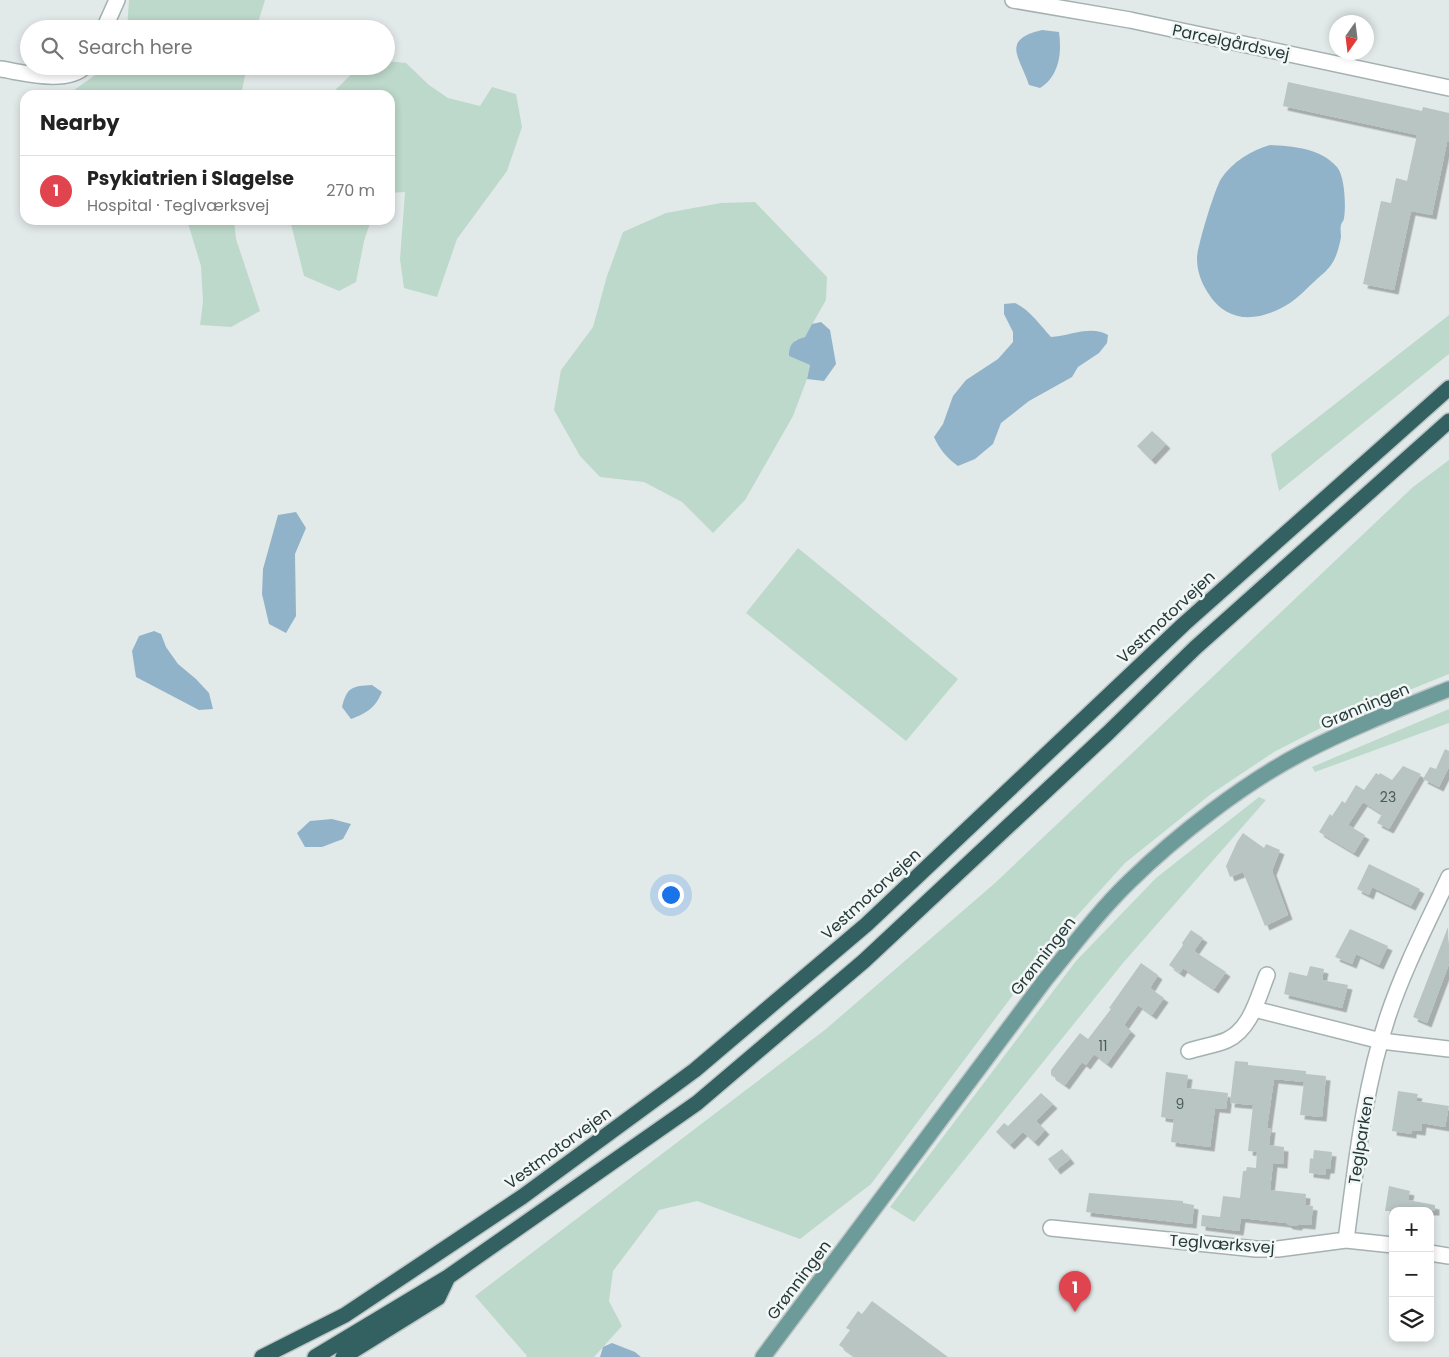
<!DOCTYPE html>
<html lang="en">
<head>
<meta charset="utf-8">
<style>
  body { margin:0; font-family:Poppins,sans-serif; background:#f2f2f2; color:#222 }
  .controls { position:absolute; right:15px; bottom:15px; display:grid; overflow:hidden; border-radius:10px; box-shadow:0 2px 8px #0003 }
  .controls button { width:45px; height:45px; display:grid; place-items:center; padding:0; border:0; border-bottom:1px solid #e0e0e0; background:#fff; color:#222; font:25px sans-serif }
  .compass { position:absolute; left:1329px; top:15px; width:45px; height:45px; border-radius:50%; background:#fff; box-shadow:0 2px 8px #0003; rotate:194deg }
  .you { position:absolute; left:670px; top:894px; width:18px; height:18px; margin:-12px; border:4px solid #fff; border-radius:50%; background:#1a73e8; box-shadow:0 0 0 8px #1a73e833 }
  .badge { display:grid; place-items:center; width:32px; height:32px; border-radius:50%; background:#1a73e8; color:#fff; font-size:16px; font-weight:700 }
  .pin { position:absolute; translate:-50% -41px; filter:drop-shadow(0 1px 2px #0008) }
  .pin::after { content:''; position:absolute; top:26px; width:18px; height:15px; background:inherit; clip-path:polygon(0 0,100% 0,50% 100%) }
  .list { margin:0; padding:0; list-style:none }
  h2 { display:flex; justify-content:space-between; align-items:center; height:65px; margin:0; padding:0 20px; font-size:21px }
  h2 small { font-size:16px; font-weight:400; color:#767676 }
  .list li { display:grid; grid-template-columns:32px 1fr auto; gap:15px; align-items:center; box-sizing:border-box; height:70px; padding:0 20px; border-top:1px solid #e0e0e0 }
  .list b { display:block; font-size:19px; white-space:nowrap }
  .list p { margin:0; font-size:16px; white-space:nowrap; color:#767676 }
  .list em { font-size:16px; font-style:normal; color:#767676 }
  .icon { flex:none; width:28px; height:28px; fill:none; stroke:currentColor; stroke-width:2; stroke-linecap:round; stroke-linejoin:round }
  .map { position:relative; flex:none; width:1449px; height:1357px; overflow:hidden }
  .search { position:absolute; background:#fff; box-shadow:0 2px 8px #0003; left:20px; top:20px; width:375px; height:55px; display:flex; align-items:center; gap:12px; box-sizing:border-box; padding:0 18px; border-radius:28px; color:#767676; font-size:19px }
  .panel { position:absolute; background:#fff; box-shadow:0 2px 8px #0003; left:20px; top:90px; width:375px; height:135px; border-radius:15px }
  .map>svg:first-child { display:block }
  .green { fill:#bdd9cb }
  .water { fill:#90b3c9 }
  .building { fill:#b8c5c2; filter:url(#shadow) }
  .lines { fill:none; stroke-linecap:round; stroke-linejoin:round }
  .minor-casing { stroke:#a5b1b1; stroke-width:18 }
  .major-casing { stroke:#bdc4c4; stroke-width:18 }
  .highway-casing { stroke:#bdc4c4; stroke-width:18 }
  .minor { stroke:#fff; stroke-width:15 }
  .major { stroke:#6c9b99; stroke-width:15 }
  .highway { stroke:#336162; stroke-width:15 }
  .labels { text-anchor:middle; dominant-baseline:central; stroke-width:5; stroke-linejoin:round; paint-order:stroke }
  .number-label { font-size:14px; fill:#495c5b }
  .street-label { font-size:16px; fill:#243939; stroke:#f2f7f6 }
</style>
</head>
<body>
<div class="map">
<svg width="1449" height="1357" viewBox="0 0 1449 1357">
  <defs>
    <filter id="shadow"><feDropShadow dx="4.5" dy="4.5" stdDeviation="0" flood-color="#0004"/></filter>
  </defs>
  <rect width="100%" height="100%" fill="#e2eae9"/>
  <path class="green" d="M129,0H265L256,29H127Z
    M386,61L406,63L429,85L448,98L480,106L492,87L516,94L522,127L507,171L457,239L437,297L404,288L400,259L405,192L390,193V95H330L360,66H386Z
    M104,66H247L241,95H67L101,71Z
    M755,202L827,277L826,300L805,337L795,340L789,356L810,365L807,379L793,416L745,500L713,533L682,502L644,482L600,477L580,456L554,410L561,370L593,327L607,276L623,232L666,213L721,203Z
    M187,220H234L236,239L260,311L231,327L200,325L203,302L201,266Z
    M290,220H371L364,241L356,282L339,291L304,276Z
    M1449,315V354L1279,491L1271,454Z
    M1449,460V674L1340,718L1274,752L1211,794L1125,863L1075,918L1022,983L871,1184L800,1239L697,1201L659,1210L613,1271L609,1301L622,1326L594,1357H526L527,1356L475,1296L826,1029L995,883L1413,487Z
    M798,548L958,679L906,741L746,613Z
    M1449,709V723L1315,772L1312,767Z
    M1259,797L1266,800L1123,963L914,1222L890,1207L1076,961L1156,878Z"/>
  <path class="water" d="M1042,30L1059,32C1062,54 1059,76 1040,88L1029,85C1020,57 1000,40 1042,30Z
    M1270,145C1292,146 1321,148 1337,167C1345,176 1346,207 1344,218C1343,223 1342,221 1341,225C1340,229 1341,233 1341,237C1340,244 1336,259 1331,265C1327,271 1320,276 1315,281C1307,288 1299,297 1290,303C1260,322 1228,325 1208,293C1201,282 1197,271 1197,258C1197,247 1215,188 1221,179C1232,162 1252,150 1270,145Z
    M1015,303C1030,310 1040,325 1051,337C1070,336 1091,325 1108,335L1107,343L1099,353L1078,367L1072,377L1029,401L1001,423L993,444L975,459L958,466C947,458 940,450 934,437L943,424L953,396L966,380L998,359L1013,342V332L1004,314V304Z
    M821,322L830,330L836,364L824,381L807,379L810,365L789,356C789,344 793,340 805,337L812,324Z
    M296,512L306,528L295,554L296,616L286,633L269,624L262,594L263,569L278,515Z
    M154,631L161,634L166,647L178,664L196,679L209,693L213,709L199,710L136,677L132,651L139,636Z
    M372,685L382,692C375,708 367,713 351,719L342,707C347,687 352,686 372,685Z
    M332,819L351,824L343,839L322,847H305L297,833L310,821Z
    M612,1343L635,1352L641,1357H600L603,1347Z"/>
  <path class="building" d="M1288,82L1422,111L1423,107L1449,113V142H1447L1432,215L1411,211L1394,290L1363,284L1381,201L1391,203L1396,178L1407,181L1417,135L1283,106Z
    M1152,431L1166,444L1151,460L1137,446Z
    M1445,749L1449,751V767L1439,787L1423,779L1430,767L1436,769Z
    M1403,766L1421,774L1389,829L1377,823L1382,814L1363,802L1348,825L1365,835L1354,853L1319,832L1330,814L1332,816L1342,801L1345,803L1356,785L1364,790L1376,773L1379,775L1380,773L1392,780Z
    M1243,833L1264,848L1266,844L1280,850L1272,871L1288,915L1265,926L1243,872L1230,877L1226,866L1237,842Z
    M1369,864L1420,889L1411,906L1372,887L1369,895L1357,889Z
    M1448,927L1449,964L1427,1023L1413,1017Z
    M1350,929L1388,946L1379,965L1356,954L1352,964L1335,957Z
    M1191,930L1203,938L1194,951L1226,972L1214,989L1183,968L1180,973L1169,965L1183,945L1182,943Z
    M1141,963L1158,975L1150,988L1164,998L1152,1015L1138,1005L1124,1025L1131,1031L1107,1064L1094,1054L1086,1065L1082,1062L1065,1085L1051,1075V1070L1080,1033L1088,1039L1111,1009L1109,1008Z
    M1310,966L1324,969L1322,980L1348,985L1342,1008L1284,994L1289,972L1307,976Z
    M1235,1061L1248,1062V1065L1306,1071V1074L1326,1076L1322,1117L1300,1115L1304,1082L1274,1079L1267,1128H1271L1269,1145L1284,1147L1283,1164L1273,1163L1270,1190L1306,1194L1305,1205L1313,1206L1311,1225L1299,1224L1297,1226L1289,1225L1286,1223L1241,1218L1239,1231L1201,1226L1202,1215L1220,1217L1223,1196L1240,1198L1243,1171H1246L1247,1167L1256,1168L1257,1152L1248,1151L1253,1105L1230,1103Z
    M1166,1072L1188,1075L1186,1088L1228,1093L1226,1109L1215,1108L1210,1147L1171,1142L1174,1119L1161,1117Z
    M1398,1091L1418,1094L1416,1101L1449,1106L1445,1127L1422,1123L1421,1131L1412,1130V1134L1392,1131Z
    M1041,1093L1053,1104L1036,1121L1045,1130L1034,1142L1023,1132L1010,1145L996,1132L1004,1123L1008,1126Z
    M1062,1149L1070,1159L1056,1170L1048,1159Z
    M1314,1150L1332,1152L1330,1169H1326L1325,1175L1309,1173L1310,1158L1313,1159Z
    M1389,1186L1410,1191L1408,1200L1435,1205V1211H1385Z
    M1089,1193L1183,1201V1203L1194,1205L1192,1224L1086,1212Z
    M872,1301L948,1357H855L839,1345L850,1330L846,1328L858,1311L862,1314Z"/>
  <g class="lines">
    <defs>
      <path id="minor" d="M1013,0L1130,20L1449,88
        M104,29L117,0
        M0,69C22,72 67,85 85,66
        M1254,1009L1381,1041L1449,1049
        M1189,1051C1201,1047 1216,1045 1227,1040C1251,1029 1258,997 1267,975
        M1051,1228L1256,1249H1278L1346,1240L1393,1245
        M1346,1240C1356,1165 1364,1088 1388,1016C1404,968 1428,922 1449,877
        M1430,1253L1449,1256"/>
      <path id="major" d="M763,1357L1045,980C1072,947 1098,912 1129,882C1177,835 1243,784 1302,753C1350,728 1399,709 1449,689"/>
      <path id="highway" d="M262,1357L345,1315L522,1197L695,1070L867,924L1184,624L1449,388
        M315,1357L448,1277L697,1103L864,961L1108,733L1195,648L1449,421
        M343,1357L438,1298L448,1277"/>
    </defs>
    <use href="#minor" class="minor-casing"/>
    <use href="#major" class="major-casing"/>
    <use href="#highway" class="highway-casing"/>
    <use href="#minor" class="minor"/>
    <use href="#major" class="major"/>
    <use href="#highway" class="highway"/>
  </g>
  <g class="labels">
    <g class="number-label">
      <text x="1388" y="797">23</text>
      <text x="1103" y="1046">11</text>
      <text x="1180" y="1104">9</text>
    </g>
    <g class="street-label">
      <text transform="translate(1231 42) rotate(12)">Parcelgårdsvej</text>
      <text transform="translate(1166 617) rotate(-43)">Vestmotorvejen</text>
      <text transform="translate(1365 706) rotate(-23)">Grønningen</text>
      <text transform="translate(871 894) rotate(-42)">Vestmotorvejen</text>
      <text transform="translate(1043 956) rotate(-52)">Grønningen</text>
      <text transform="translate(1361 1140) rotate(-81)">Teglparken</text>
      <text transform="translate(558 1148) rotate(-36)">Vestmotorvejen</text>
      <text transform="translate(1222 1244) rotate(4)">Teglværksvej</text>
      <text transform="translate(799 1280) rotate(-53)">Grønningen</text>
    </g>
  </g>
</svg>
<div class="controls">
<button>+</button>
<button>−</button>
<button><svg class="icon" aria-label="layers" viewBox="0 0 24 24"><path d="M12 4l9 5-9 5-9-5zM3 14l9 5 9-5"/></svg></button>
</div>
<svg class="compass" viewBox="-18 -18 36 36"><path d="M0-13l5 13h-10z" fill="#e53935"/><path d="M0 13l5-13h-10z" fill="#767676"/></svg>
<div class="you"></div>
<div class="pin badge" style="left:1075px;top:1312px;background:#e0444e">1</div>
<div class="search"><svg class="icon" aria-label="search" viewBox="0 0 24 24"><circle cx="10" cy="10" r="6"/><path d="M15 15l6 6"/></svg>Search here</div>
<section class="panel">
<h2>Nearby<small></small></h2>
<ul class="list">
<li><span class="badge" style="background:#e0444e">1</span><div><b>Psykiatrien i Slagelse</b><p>Hospital · Teglværksvej</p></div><em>270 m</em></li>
</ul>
</section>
</div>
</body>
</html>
